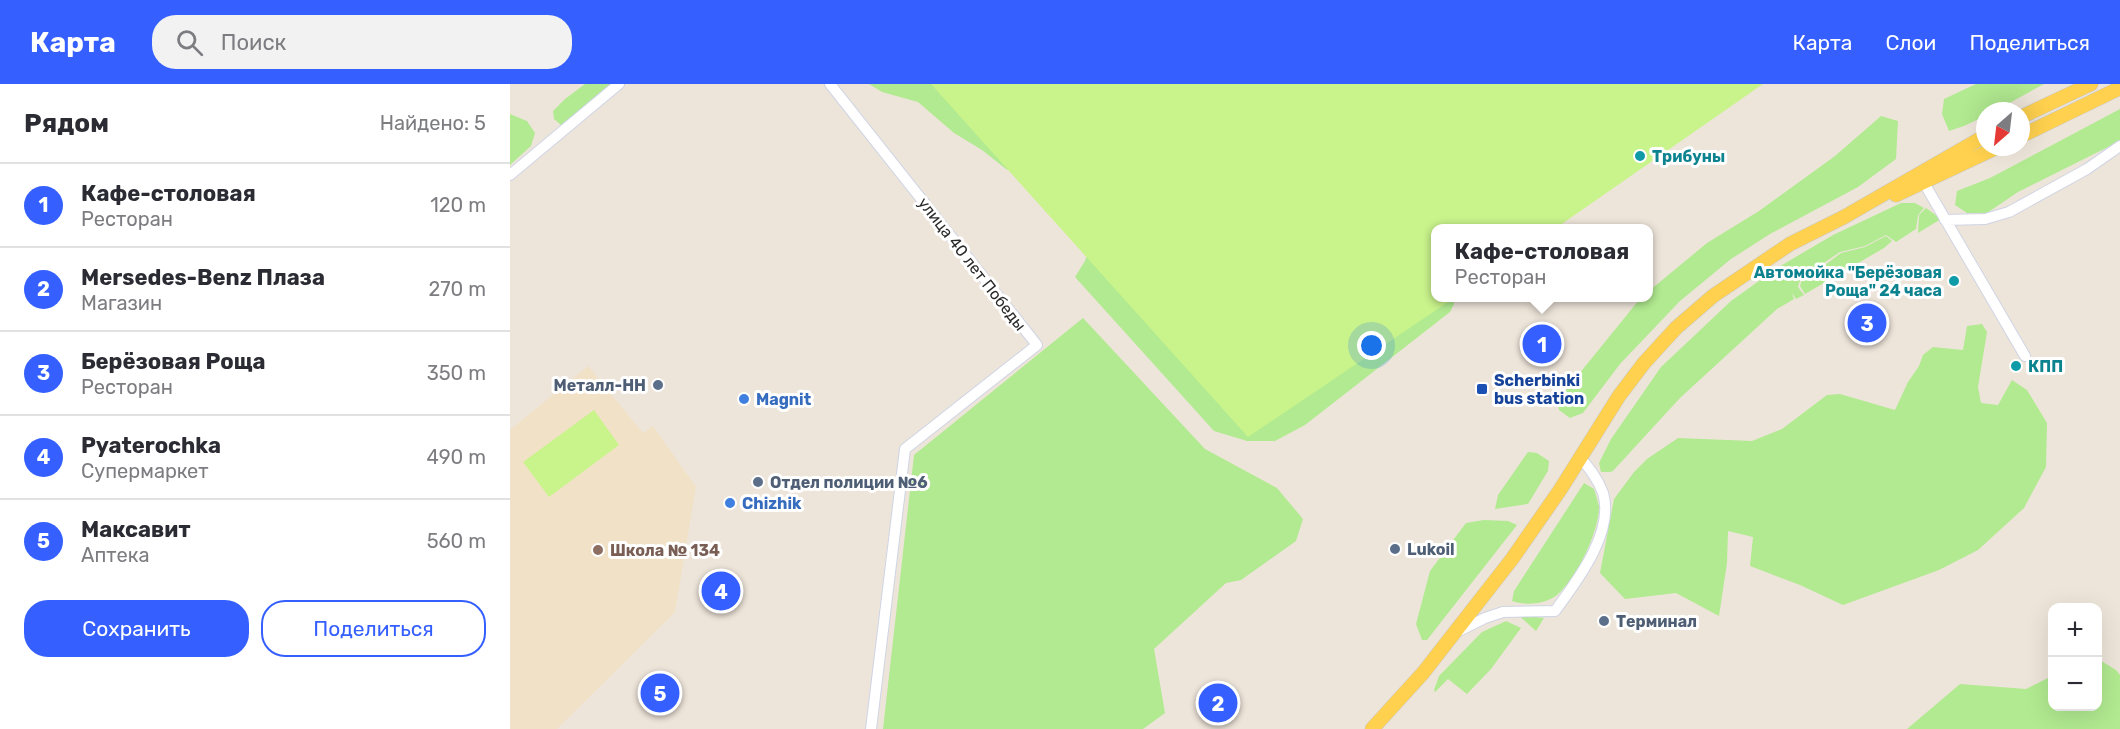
<!DOCTYPE html>
<html lang="ru">
<head>
<meta charset="utf-8">
<style>
  body { margin:0; font-family:Rubik,sans-serif; background:#f2f2f3; color:#2b2b33 }
  .controls { position:absolute; right:18px; bottom:18px; display:grid; overflow:hidden; border-radius:12px; box-shadow:0 6px 24px #0002 }
  .controls button { width:54px; height:54px; display:grid; place-items:center; padding:0; border:0; border-bottom:2px solid #e1e1e2; background:#fff; color:#2b2b33; font:30px sans-serif }
  .compass { position:absolute; left:1466px; top:18px; width:54px; height:54px; border-radius:50%; background:#fff; box-shadow:0 6px 24px #0002; rotate:208deg }
  .you { position:absolute; left:862px; top:262px; width:21px; height:21px; margin:-15px; border:4px solid #fff; border-radius:50%; background:#1a73e8; box-shadow:0 0 0 9px #1a73e833 }
  .badge { display:grid; place-items:center; width:39px; height:39px; border-radius:50%; background:#3560ff; color:#fff; font-size:20px; font-weight:700 }
  .pin { position:absolute; translate:-50% -50%; border:3px solid #fff; box-shadow:0 2px 6px #0006 }
  .popup { position:absolute; left:921px; top:140px; width:222px; height:78px; box-sizing:border-box; display:grid; place-content:center; border-radius:12px; background:#fff; filter:drop-shadow(0 2px 4px #0005); font-size:20px; white-space:nowrap; color:#7c7c81 }
  .popup b { font-size:22px; color:#2b2b33 }
  .popup::after { content:''; position:absolute; left:50%; top:100%; margin-left:-12px; border:12px solid transparent; border-top-color:#fff }
  .list { margin:0; padding:0; list-style:none }
  h2 { display:flex; justify-content:space-between; align-items:center; height:78px; margin:0; padding:0 24px; font-size:26px }
  h2 small { font-size:20px; font-weight:400; color:#7c7c81 }
  .list li { display:grid; grid-template-columns:39px 1fr auto; gap:18px; align-items:center; box-sizing:border-box; height:84px; padding:0 24px; border-top:2px solid #e1e1e2 }
  .list b { display:block; font-size:22px; white-space:nowrap }
  .list p { margin:0; font-size:20px; white-space:nowrap; color:#7c7c81 }
  .list em { font-size:20px; font-style:normal; color:#7c7c81 }
  .actions { display:flex; gap:12px; padding:18px 24px }
  .actions a { flex:1; padding:14px 0; border:2px solid #3560ff; border-radius:24px; text-align:center; font-size:21px; color:#3560ff }
  .actions .main { background:#3560ff; color:#fff }
  .icon { flex:none; width:33px; height:33px; fill:none; stroke:currentColor; stroke-width:2; stroke-linecap:round; stroke-linejoin:round }
  .map { position:relative; flex:none; width:1610px; height:645px; overflow:hidden }
  header { display:flex; align-items:center; gap:36px; box-sizing:border-box; height:84px; padding:0 30px; background:#3560ff; color:#fff }
  header strong { font-size:28px }
  nav { display:flex; gap:33px; margin-inline-start:auto; font-size:21px }
  .search { width:420px; height:54px; background:#f2f2f3; display:flex; align-items:center; gap:15px; box-sizing:border-box; padding:0 21px; border-radius:24px; color:#7c7c81; font-size:22px }
  main { display:flex }
  aside { flex:1; background:#fff }
  .map>svg:first-child { display:block }
  .education { fill:#f1e2c7 }
  .green { fill:#b1ea90 }
  .pitch { fill:#c9f38b }
  .lines { fill:none; stroke-linecap:round; stroke-linejoin:round }
  .minor-casing { stroke:#cfd4e4; stroke-width:12 }
  .major-casing { stroke:#c8c8c8; stroke-width:15 }
  .minor { stroke:#fff; stroke-width:10 }
  .major { stroke:#ffd14e; stroke-width:14 }
  .culture-dot { fill:#0f9aa8; stroke:#fff; stroke-width:2 }
  .service-dot { fill:#5c6f8a; stroke:#fff; stroke-width:2 }
  .transit-dot { fill:#1a4fb4; stroke:#fff; stroke-width:2 }
  .shop-dot { fill:#3f7fe0; stroke:#fff; stroke-width:2 }
  .education-dot { fill:#8d6e63; stroke:#fff; stroke-width:2 }
  .labels { text-anchor:middle; dominant-baseline:central; stroke-width:6; stroke-linejoin:round; paint-order:stroke }
  .culture-label { font-size:16px; font-weight:bold; fill:#0d838f; stroke:#fff; text-anchor:start }
  .street-label { font-size:16px; fill:#2a2a2a; stroke:#fff }
  .transit-label { font-size:16px; font-weight:bold; fill:#164399; stroke:#fff; text-anchor:start }
  .service-label { font-size:16px; font-weight:bold; fill:#4e5e75; stroke:#fff; text-anchor:start }
  .shop-label { font-size:16px; font-weight:bold; fill:#366cbe; stroke:#fff; text-anchor:start }
  .education-label { font-size:16px; font-weight:bold; fill:#785e54; stroke:#fff; text-anchor:start }
</style>
</head>
<body>
<header>
<strong>Карта</strong>
<div class="search"><svg class="icon" aria-label="search" viewBox="0 0 24 24"><circle cx="10" cy="10" r="6"/><path d="M15 15l6 6"/></svg>Поиск</div>
<nav><a>Карта</a><a>Слои</a><a>Поделиться</a></nav>
</header>
<main>
<aside>
<h2>Рядом<small>Найдено: 5</small></h2>
<ul class="list">
<li><span class="badge">1</span><div><b>Кафе-столовая</b><p>Ресторан</p></div><em>120 m</em></li>
<li><span class="badge">2</span><div><b>Mersedes-Benz Плаза</b><p>Магазин</p></div><em>270 m</em></li>
<li><span class="badge">3</span><div><b>Берёзовая Роща</b><p>Ресторан</p></div><em>350 m</em></li>
<li><span class="badge">4</span><div><b>Pyaterochka</b><p>Супермаркет</p></div><em>490 m</em></li>
<li><span class="badge">5</span><div><b>Максавит</b><p>Аптека</p></div><em>560 m</em></li>
</ul>
<div class="actions"><a class="main">Сохранить</a><a>Поделиться</a></div>
</aside>
<div class="map">
<svg width="1610" height="645" viewBox="0 0 1610 645">
  <rect width="100%" height="100%" fill="#eee5da"/>
  <path class="education" d="M78,282L133,349L143,342L186,403L165,528L47,645H0V346Z"/>
  <path class="green" d="M75,0H103L52,42L44,35L43,27L55,15Z
    M359,0H463L518,94L496,85L472,66L444,49L408,18L372,8Z
    M1466,0H1534L1485,27H1475V32L1454,42L1439,47L1432,30L1434,15Z
    M1610,25V56L1606,59L1508,108L1477,129H1457L1445,121L1447,107L1480,94Z
    M0,30L17,37L25,49L21,62L0,81Z
    M1371,32L1388,37L1386,75L1348,103L1260,150L1221,175L1170,217L1110,280L1073,329L1060,334L1049,326L1047,317L1129,216L1132,214H1138L1139,207L1197,159L1249,127L1325,72Z
    M1391,119H1405L1414,124L1408,131L1406,145L1386,158L1376,151L1355,162L1330,168L1296,191L1311,184L1331,169L1355,163L1376,152L1382,157L1374,164L1295,210L1290,202L1293,193H1291L1288,203L1294,211L1286,215L1282,209L1284,215L1267,225L1170,314L1102,388L1101,386V388H1091L1089,379L1101,355L1151,283L1221,217L1267,184L1323,151Z
    M1416,124L1431,135L1408,149L1409,131Z
    M583,154L926,214H943L944,220L940,228L795,341L765,357H737L704,347L565,193L575,177Z
    M573,234L695,365L767,404L793,435L786,457L731,496L716,499L644,565L655,629L633,645H373L404,371Z
    M1472,240L1477,248L1468,303L1471,319L1488,321L1502,296L1517,306L1537,339L1536,383L1514,424L1468,466L1429,486L1333,521L1290,501L1240,482L1243,453L1218,447L1217,479L1209,532L1166,509L1115,515L1090,489L1104,415L1124,388L1137,375L1168,354L1242,357L1272,345L1317,311L1330,310L1385,326L1398,298L1409,282L1413,271L1423,263L1453,266L1457,242Z
    M1018,368L1027,369L1039,377L1038,387L1018,420L985,425L988,411Z
    M1074,399L1084,405C1086,411 1088,418 1089,423C1089,448 1066,495 1047,511C1036,520 1016,522 1002,517L1004,507Z
    M974,436L998,437L1007,441L917,556H912L906,540L920,487L956,439Z
    M1008,531L1034,534L1026,547Z
    M996,537L1011,544L981,585L957,610L938,595L925,608L924,606L929,592L972,548Z
    M1588,575L1606,586L1610,591V645H1397L1450,600L1516,605L1542,592V622H1588Z"/>
  <path class="pitch" d="M421,0H1253L1046,144H926V214H944L738,353Z
    M84,326L109,361L39,413L13,378Z"/>
  <g class="lines">
    <defs>
      <path id="minor" d="M320,0L527,261L395,365L361,645
        M0,91L109,0
        M1414,99L1515,272
        M1435,136L1475,135L1499,128L1577,85L1610,62
        M947,548L975,534L993,528L1045,527C1067,497 1105,448 1093,409C1088,395 1079,384 1070,373"/>
      <path id="major" d="M1511,33L1581,0
        M1511,52L1610,4
        M1386,111L1488,63
        M862,645L913,589L1002,475L1050,406L1109,312L1134,279L1166,244L1203,212L1280,160L1334,133L1475,52"/>
    </defs>
    <use href="#minor" class="minor-casing"/>
    <use href="#major" class="major-casing"/>
    <use href="#minor" class="minor"/>
    <use href="#major" class="major"/>
  </g>
  <g class="culture-dot">
    <circle cx="1130" cy="72" r="6"/>
    <circle cx="1444" cy="197" r="6"/>
    <circle cx="1506" cy="282" r="6"/>
  </g>
  <g class="service-dot">
    <circle cx="148" cy="301" r="6"/>
    <circle cx="248" cy="398" r="6"/>
    <circle cx="885" cy="465" r="6"/>
    <circle cx="1094" cy="537" r="6"/>
  </g>
  <rect class="transit-dot" x="966" y="299" width="12" height="12" rx="3"/>
  <g class="shop-dot">
    <circle cx="234" cy="315" r="6"/>
    <circle cx="220" cy="419" r="6"/>
  </g>
  <circle class="education-dot" cx="88" cy="466" r="6"/>
  <g class="labels">
    <g class="culture-label">
      <text x="1142" y="72">Трибуны</text>
      <text x="1432" y="188" text-anchor="end">Автомойка "Берёзовая<tspan x="1432" dy="18">Роща" 24 часа</tspan></text>
      <text x="1518" y="282">КПП</text>
    </g>
    <g class="street-label">
      <text transform="translate(462 180) rotate(52)">улица 40 лет Победы</text>
    </g>
    <g class="transit-label">
      <text x="984" y="296">Scherbinki<tspan x="984" dy="18">bus station</tspan></text>
    </g>
    <g class="service-label">
      <text x="136" y="301" text-anchor="end">Металл-НН</text>
      <text x="260" y="398">Отдел полиции №6</text>
      <text x="897" y="465">Lukoil</text>
      <text x="1106" y="537">Терминал</text>
    </g>
    <g class="shop-label">
      <text x="246" y="315">Magnit</text>
      <text x="232" y="419">Chizhik</text>
    </g>
    <g class="education-label">
      <text x="100" y="466">Школа № 134</text>
    </g>
  </g>
</svg>
<div class="controls">
<button>+</button>
<button>−</button>
</div>
<svg class="compass" viewBox="-18 -18 36 36"><path d="M0-13l5 13h-10z" fill="#e53935"/><path d="M0 13l5-13h-10z" fill="#7c7c81"/></svg>
<div class="you"></div>
<div class="pin badge" style="left:1032px;top:260px">1</div>
<div class="popup"><b>Кафе-столовая</b>Ресторан</div>
<div class="pin badge" style="left:708px;top:619px">2</div>
<div class="pin badge" style="left:1357px;top:239px">3</div>
<div class="pin badge" style="left:211px;top:507px">4</div>
<div class="pin badge" style="left:150px;top:609px">5</div>
</div>
</main>
</body>
</html>
